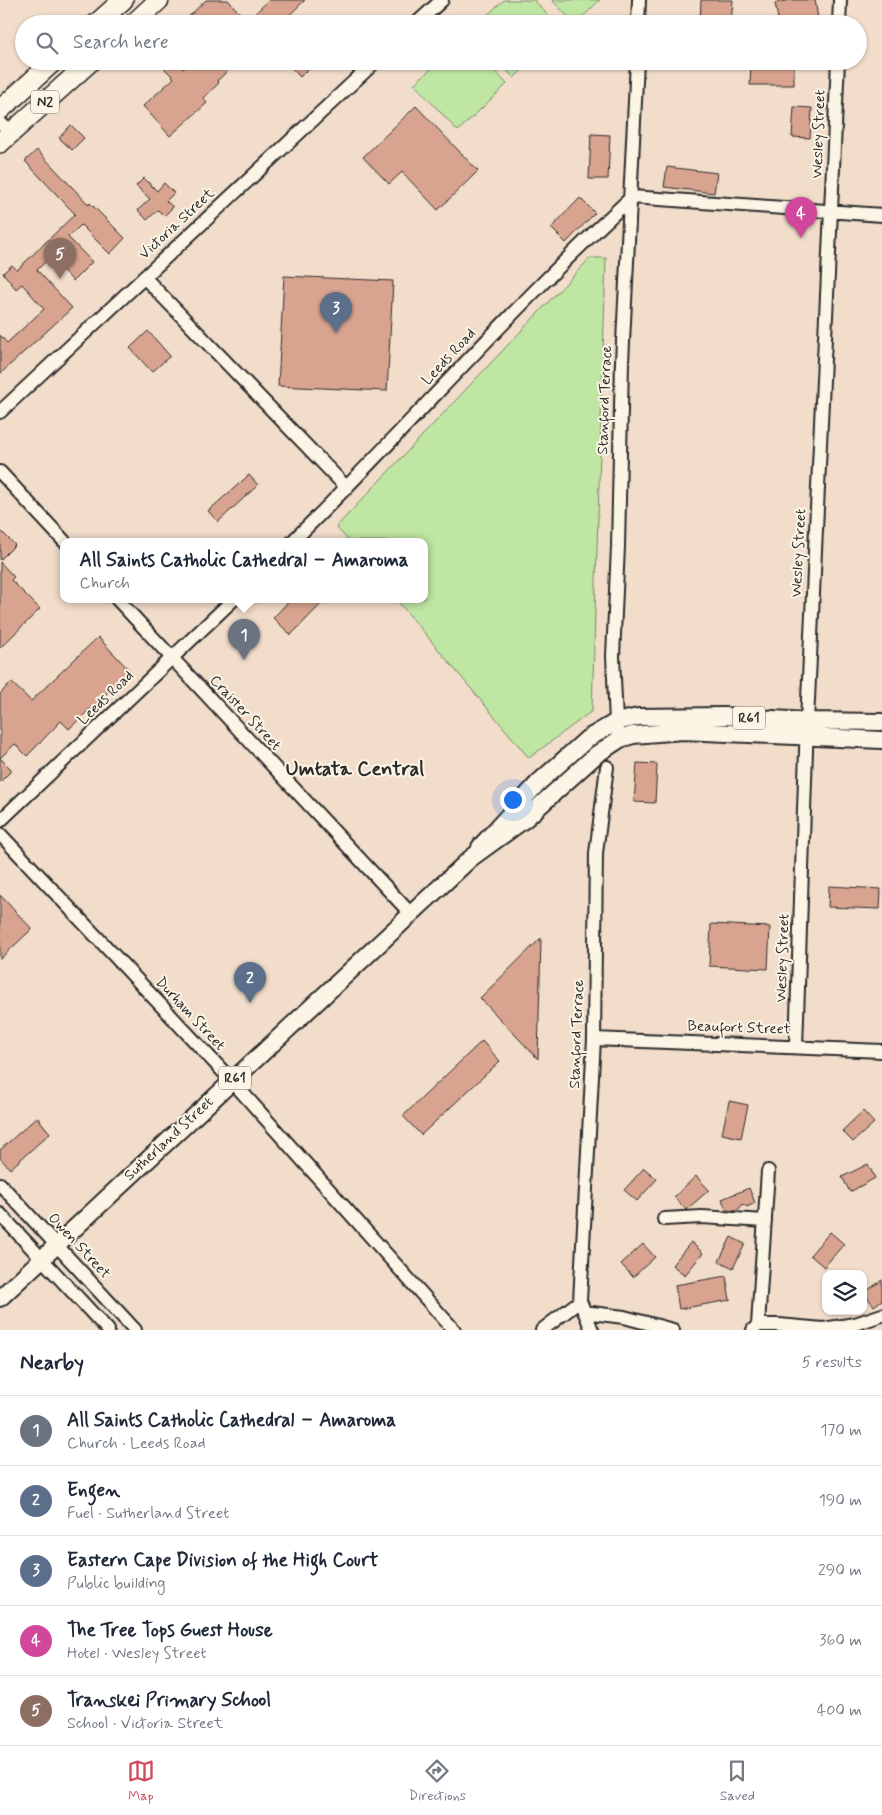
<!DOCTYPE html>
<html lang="en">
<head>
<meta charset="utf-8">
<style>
  body { margin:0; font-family:Mynerve,sans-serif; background:#f2f2f3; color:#1f2937 }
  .controls { position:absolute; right:15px; bottom:15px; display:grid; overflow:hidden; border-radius:10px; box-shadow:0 1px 4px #0004 }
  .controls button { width:45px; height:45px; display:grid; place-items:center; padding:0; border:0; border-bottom:1px solid #e0e1e3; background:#fff; color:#1f2937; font:25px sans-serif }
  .you { position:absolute; left:512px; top:799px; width:18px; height:18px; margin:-12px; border:4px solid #fff; border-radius:50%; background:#1a73e8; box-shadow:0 0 0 8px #1a73e833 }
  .badge { display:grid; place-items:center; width:32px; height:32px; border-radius:50%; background:#d1495b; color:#fff; font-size:16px; font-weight:700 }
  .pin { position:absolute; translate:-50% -41px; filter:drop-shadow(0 1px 2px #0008) }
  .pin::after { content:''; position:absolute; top:26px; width:18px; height:15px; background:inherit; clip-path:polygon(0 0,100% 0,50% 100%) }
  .popup { position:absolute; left:60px; top:538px; width:368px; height:65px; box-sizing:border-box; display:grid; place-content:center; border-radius:10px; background:#fff; filter:drop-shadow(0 1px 4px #0005); font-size:16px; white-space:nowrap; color:#747a83 }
  .popup b { font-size:19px; color:#1f2937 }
  .popup::after { content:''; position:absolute; left:50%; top:100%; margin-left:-10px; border:10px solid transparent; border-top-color:#fff }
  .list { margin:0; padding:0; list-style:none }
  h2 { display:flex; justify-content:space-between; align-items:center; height:65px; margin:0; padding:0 20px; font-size:21px }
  h2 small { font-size:16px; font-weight:400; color:#747a83 }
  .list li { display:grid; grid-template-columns:32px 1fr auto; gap:15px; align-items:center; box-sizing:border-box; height:70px; padding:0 20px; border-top:1px solid #e0e1e3 }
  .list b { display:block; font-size:19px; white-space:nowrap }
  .list p { margin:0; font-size:16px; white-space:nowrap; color:#747a83 }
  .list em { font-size:16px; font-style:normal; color:#747a83 }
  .icon { flex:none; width:28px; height:28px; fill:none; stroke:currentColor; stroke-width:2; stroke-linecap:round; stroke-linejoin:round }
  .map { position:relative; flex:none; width:882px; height:1330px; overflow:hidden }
  .search { position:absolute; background:#fff; box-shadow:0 1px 4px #0004; left:15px; right:15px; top:15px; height:55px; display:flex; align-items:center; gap:12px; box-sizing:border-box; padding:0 18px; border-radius:28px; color:#747a83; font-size:19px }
  .sheet { height:415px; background:#fff }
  nav { display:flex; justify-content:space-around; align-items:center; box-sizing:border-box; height:70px; border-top:1px solid #e0e1e3; background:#fff; font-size:14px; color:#747a83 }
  nav a { display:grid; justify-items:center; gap:2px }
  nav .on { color:#d1495b }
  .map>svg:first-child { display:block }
  .green { fill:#bfe6a2; stroke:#758866 }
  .building { fill:#d9a48f; stroke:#2b2b2b }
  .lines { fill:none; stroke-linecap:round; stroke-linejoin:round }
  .minor-casing { stroke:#2b2b2b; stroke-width:16 }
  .major-casing { stroke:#2b2b2b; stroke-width:20 }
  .highway-casing { stroke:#2b2b2b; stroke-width:22 }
  .minor { stroke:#fcf5e5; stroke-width:12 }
  .major { stroke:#fcf5e5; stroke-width:16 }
  .highway { stroke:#fcf5e5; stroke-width:19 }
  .labels { text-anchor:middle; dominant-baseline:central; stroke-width:4; stroke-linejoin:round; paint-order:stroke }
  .shield { fill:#fcf5e5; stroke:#6a6863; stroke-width:1 }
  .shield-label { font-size:14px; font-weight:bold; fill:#2b2b2b }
  .street-label { font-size:15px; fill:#2b2b2b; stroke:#fcf5e5 }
  .district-label { font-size:20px; font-weight:bold; fill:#2b2b2b; stroke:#fcf5e5 }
</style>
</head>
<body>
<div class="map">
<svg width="882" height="1330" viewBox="0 0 882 1330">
  <rect width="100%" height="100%" fill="#f2ddcb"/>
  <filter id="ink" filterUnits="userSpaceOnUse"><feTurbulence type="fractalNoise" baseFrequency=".02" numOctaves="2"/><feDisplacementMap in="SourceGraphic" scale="10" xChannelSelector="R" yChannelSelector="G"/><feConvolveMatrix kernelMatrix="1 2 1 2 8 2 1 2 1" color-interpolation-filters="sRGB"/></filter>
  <g filter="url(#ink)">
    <path class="green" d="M504,0H534L556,24H477Z
      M552,0H600L575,24Z
      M440,61H485L507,84L458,131L414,84Z
      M498,61H531L514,78Z
      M590,258H606L592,711L529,758L396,599H424V541H349L336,527Z"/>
    <path class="building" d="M206,0H228L247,21L269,0H305L280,24H181Z
      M701,0H733L731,23L700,22Z
      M791,0H815L818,18L779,24L775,3Z
      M169,61H175L183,69L192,61H238L217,81L219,83L203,98L207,103L170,136L143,106L174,78L163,67Z
      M285,61H307L311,66L300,77Z
      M751,62L794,63V85H750Z
      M416,106L478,171L438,210L402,172L389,184L363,157Z
      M794,107L812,108L810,138L792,137Z
      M71,125L84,138L72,150L59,138Z
      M591,134L610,135L608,179H589Z
      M37,150L89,205L90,203L125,238L110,254L81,225L68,237L92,262L73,281L50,257L37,270L72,308L0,374V335L7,343L44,309L22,284L16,289L3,273L12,265L17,270L75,214L25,161Z
      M667,167L717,173L714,193L664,187Z
      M144,178L157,191L164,183L174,193L166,201L173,207L164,216L158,210L147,220L138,210L150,199L136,186Z
      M580,198L595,213L566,243L551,228Z
      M284,276L393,281L387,391L278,386Z
      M148,331L170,356L152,372L130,348Z
      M249,475L258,485L218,522L208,511Z
      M0,530L15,545L0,560Z
      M0,562L14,577L11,580L40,609L0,648Z
      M291,599H326L291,635L273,618Z
      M98,637L130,671L69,729L61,721L27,756L15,744L0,758L12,770L0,782V694L11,682L31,701Z
      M637,763L657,764L655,803L634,802Z
      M829,886L881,889L880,909L828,907Z
      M0,895L32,929L0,959Z
      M711,924L770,927L768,969L709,966Z
      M541,938L538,1059L480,998Z
      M482,1041L500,1061L421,1135L403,1116Z
      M729,1101L748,1105L741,1138L722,1134Z
      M863,1111L874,1123L853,1142L842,1131Z
      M37,1117L50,1133L10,1169L0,1158V1150Z
      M868,1164L875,1178L850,1192L842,1177Z
      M644,1168L657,1179L637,1201L624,1190Z
      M696,1176L709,1190L686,1210L674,1197Z
      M749,1188L755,1203L747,1207L743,1204L737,1211L726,1210L722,1199Z
      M830,1232L844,1244L824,1267L810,1255Z
      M731,1237L745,1244L733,1268L719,1261Z
      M691,1242L703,1253L685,1275L672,1265Z
      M643,1244L655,1257L633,1277L621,1264Z
      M726,1276L730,1300L679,1309L675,1285Z
      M882,1280V1300L874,1306L864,1293Z"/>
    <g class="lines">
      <defs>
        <path id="minor" d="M416,24L442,0
          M638,24L639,0
          M839,24L840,0
          M0,122L10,133
          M144,277L347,488
          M0,412L376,61
          M0,472L64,541
          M293,541C408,428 513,306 632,197L882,215
          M117,599L411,914
          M620,739L616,722L613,656L618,547L622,362L637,61
          M0,821L234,599
          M0,834L232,1081L454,1330
          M594,1039L882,1051
          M796,1047L807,721L838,61
          M0,1184L135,1330
          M0,1214L108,1330
          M664,1219L702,1217L765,1221
          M584,1312L624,1317L673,1330
          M758,1325L768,1171
          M542,1330L580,1301
          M592,1330L580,1301L594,1039L596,853L607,767
          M753,1330L758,1325H779L823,1329L855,1324L882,1315"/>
        <path id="major" d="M480,847L538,783L587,739L616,722L638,717L724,716L807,721L882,722
          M0,1298L471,858L525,819L597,754L620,739L633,735L683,731L882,740"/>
        <path id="highway" d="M96,24L123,0
          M133,24L159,0
          M0,110L54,61
          M0,143L91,61"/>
      </defs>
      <use href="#minor" class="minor-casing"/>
      <use href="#major" class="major-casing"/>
      <use href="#highway" class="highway-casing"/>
      <use href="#minor" class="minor"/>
      <use href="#major" class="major"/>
      <use href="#highway" class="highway"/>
    </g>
  </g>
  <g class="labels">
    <g class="shield">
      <rect x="31" y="90.5" width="28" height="23" rx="4"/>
      <rect x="733" y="706.5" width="32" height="23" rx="4"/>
      <rect x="219" y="1066.5" width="32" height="23" rx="4"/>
    </g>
    <g class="shield-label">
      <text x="45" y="102">N2</text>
      <text x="749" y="718">R61</text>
      <text x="235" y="1078">R61</text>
    </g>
    <g class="street-label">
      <text transform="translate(819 134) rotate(-88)">Wesley Street</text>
      <text transform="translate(177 224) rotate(-43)">Victoria Street</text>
      <text transform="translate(449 357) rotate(-47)">Leeds Road</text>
      <text transform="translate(605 400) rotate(-88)">Stanford Terrace</text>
      <text transform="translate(799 553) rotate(-87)">Wesley Street</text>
      <text transform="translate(106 698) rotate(-44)">Leeds Road</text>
      <text transform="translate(245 713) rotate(47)">Craister Street</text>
      <text transform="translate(783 958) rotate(-88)">Wesley Street</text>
      <text transform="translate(190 1014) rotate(47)">Durham Street</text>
      <text transform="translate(739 1028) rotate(2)">Beaufort Street</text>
      <text transform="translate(577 1034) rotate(-88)">Stanford Terrace</text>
      <text transform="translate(169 1139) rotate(-43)">Sutherland Street</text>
      <text transform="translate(79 1246) rotate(47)">Owen Street</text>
    </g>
    <g class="district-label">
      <text x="355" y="769">Umtata Central</text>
    </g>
  </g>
</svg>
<div class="controls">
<button><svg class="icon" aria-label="layers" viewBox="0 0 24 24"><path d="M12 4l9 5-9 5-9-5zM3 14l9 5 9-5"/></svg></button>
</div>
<div class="you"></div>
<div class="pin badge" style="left:244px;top:660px;background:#6b7280">1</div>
<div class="popup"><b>All Saints Catholic Cathedral – Amaroma</b>Church</div>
<div class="pin badge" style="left:250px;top:1003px;background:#5c6f8a">2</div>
<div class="pin badge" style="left:336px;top:333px;background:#5c6f8a">3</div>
<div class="pin badge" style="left:801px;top:238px;background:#d1479c">4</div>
<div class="pin badge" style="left:60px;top:279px;background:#8d6e63">5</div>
<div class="search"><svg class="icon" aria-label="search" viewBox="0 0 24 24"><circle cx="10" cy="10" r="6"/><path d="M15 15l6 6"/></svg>Search here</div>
</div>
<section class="sheet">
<h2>Nearby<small>5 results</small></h2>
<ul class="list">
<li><span class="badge" style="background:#6b7280">1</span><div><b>All Saints Catholic Cathedral – Amaroma</b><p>Church · Leeds Road</p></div><em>170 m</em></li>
<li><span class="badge" style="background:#5c6f8a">2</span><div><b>Engen</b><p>Fuel · Sutherland Street</p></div><em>190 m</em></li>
<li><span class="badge" style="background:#5c6f8a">3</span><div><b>Eastern Cape Division of the High Court</b><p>Public building</p></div><em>290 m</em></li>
<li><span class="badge" style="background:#d1479c">4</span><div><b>The Tree Tops Guest House</b><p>Hotel · Wesley Street</p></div><em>360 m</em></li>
<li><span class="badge" style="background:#8d6e63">5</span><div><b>Transkei Primary School</b><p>School · Victoria Street</p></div><em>400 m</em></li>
</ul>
</section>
<nav>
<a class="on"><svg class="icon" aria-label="map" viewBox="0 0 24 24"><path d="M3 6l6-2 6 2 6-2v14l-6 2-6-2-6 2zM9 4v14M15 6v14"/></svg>Map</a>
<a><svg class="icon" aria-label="directions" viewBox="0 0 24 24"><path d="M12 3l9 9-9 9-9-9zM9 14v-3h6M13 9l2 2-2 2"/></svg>Directions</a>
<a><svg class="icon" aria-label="saved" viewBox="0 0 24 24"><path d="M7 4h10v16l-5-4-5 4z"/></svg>Saved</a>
</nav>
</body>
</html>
